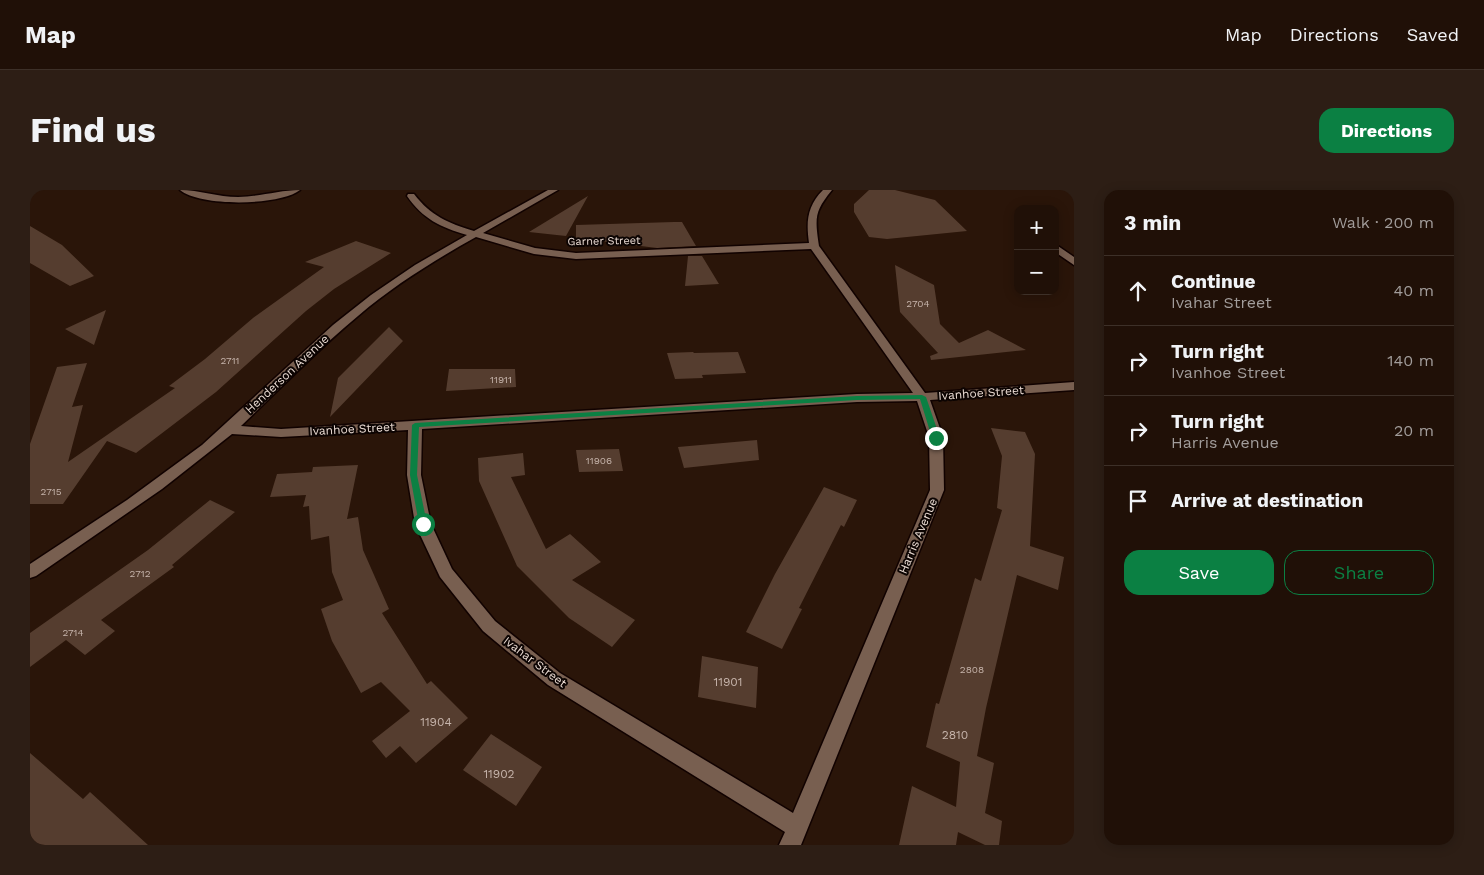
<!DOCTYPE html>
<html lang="en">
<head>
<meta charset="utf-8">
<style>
  body { margin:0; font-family:"Work Sans",sans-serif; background:#2d1e15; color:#f1f3f6 }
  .controls { position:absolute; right:15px; top:15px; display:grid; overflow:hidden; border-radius:10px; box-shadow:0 2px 12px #0003 }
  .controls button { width:45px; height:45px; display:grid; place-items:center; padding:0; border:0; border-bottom:1px solid #3d3028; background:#201007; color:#f1f3f6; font:25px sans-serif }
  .stop { position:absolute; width:15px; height:15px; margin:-11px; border:4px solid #0b8043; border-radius:50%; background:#fff }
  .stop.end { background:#0b8043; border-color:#fff; box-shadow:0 1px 5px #0008 }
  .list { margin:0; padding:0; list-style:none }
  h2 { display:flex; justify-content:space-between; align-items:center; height:65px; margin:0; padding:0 20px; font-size:21px }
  h2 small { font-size:16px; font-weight:400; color:#a29d9b }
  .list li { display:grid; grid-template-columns:32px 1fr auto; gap:15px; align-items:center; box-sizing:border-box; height:70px; padding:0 20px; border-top:1px solid #3d3028 }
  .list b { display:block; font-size:19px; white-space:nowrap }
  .list p { margin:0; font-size:16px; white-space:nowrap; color:#a29d9b }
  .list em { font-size:16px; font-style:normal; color:#a29d9b }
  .actions { display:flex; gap:10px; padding:15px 20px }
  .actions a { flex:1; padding:11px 0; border:1px solid #0b8043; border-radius:15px; text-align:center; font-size:18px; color:#0b8043 }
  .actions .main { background:#0b8043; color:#fff }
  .icon { flex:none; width:28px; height:28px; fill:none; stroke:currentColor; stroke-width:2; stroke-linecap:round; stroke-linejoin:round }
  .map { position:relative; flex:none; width:1044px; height:655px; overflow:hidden; border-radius:15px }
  header { display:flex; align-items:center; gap:30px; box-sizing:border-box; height:70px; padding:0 25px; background:#201007; border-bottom:1px solid #3d3028 }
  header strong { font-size:24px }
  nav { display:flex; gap:28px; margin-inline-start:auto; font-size:18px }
  .intro { display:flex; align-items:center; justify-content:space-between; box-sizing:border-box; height:120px; padding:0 30px }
  h1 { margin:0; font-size:35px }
  .button { padding:12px 22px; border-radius:15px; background:#0b8043; color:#fff; font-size:18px; font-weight:700 }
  main { display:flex; gap:30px; padding:0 30px }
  aside { flex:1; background:#201007; border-radius:15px; box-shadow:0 2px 12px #0003 }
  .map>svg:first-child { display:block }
  .building { fill:#553d2f }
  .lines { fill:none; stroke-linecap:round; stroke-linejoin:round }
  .street-casing { stroke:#110200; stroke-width:3 }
  .street { fill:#785f50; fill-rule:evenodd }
  .route { fill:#0b8043 }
  .labels { text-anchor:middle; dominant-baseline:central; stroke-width:4; stroke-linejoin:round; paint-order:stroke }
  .number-label { font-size:10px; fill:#c6b4ab }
  .far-street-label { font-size:11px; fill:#ebdcd4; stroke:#0c0402 }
  .street-label { font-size:12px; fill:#ebdcd4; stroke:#0c0402 }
  .near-number-label { font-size:12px; fill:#c6b4ab }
</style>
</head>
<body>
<header>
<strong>Map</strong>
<nav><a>Map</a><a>Directions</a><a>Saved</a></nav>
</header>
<div class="intro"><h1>Find us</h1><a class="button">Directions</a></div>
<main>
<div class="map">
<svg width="1044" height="655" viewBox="0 0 1044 655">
  <rect width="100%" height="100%" fill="#2a1509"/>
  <path class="building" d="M839,0H865L905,10L937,41L857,49L839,47L824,22V14Z
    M558,6L536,46L499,42Z
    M644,32H652L666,56L627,58L546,48V35Z
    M0,36L32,55L64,86L40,96L0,73Z
    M326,51L361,63L304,99L276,121L186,202L106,263L77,251L33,314H0V254L27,177L57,173L42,217L53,215L38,272L145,198L139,196L175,169L223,128L294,77L275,72Z
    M658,66H672L689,94L655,96Z
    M865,75L904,95L910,134L929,153L958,140L996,160L901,170L900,166L908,163L870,122Z
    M76,120L64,155L35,139Z
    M359,137L373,151L300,227L308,188Z
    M663,162L664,163L708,162L716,183L672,185L673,188L645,189L637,163Z
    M419,179H485L486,197L416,201Z
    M961,238L995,242L1005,264L1000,356L1034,367L1028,400L987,385L956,518L947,566L964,573L955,623L972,631L969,655H955L928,642L926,655H869L882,596L926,617L930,572L896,557L906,513L909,514L945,388L951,391L972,320L967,318L972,266Z
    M727,250L729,270L654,278L648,257Z
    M589,259L593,281L549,282L546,260Z
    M493,263L495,285L481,287L516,359L540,344L571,372L542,390L605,430L582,457L539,428L487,376L449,291L448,268Z
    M328,275L317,329L328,327L333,360L359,419L352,423L397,494L401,491L438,528L386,573L370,556L356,568L342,551L380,521L351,492L331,503L302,451L291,419L313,410L302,382L299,346L281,350L279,316L273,317L276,305L240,307L247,284L282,282L283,277Z
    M794,297L827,310L814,337L811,335L769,418L772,419L752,459L716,442L745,384Z
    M180,310L205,322L142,375L144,377L71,430L85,441L55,465L36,450L0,477V443L118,360Z
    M672,466L728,477L726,518L668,507Z
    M461,544L512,577L486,616L433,580Z
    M0,563L53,609L60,602L118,655H0Z"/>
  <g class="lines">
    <defs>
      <path id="street" d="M150,0C169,0 188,7 208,7C229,7 249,0 270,0C250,16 170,17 150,0Z
        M518,0H528L453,43L505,58L546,63L779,53C776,32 777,16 793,0H802C784,22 785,28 789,56L895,203L1044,192V200L900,210L913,247L914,300L771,655H749L755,642L518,495L453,441L410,387L385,334L377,285L378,240L251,247L202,244L132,299L6,386L0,388V374L97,310L172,255L303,135L341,105L385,75L437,45C410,37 393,29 377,6L378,4H384C401,26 418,33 444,41ZM446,47L504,64L546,69L781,59L883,203L827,204L251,239L211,236C250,199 287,160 328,126C364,95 405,70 446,47ZM887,211L899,247L900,300L763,623L530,483L465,431L422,379L401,334L391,285L392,239L827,212Z
        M1025,54L1044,67V75L1025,62Z"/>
    </defs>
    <use href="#street" class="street-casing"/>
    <use href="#street" class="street"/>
  </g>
  <path class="route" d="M892,205L896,207L910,248L909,249L902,248L890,209L827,210L389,237L387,285L397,334L393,337L389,334L380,285L382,235L385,233L827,206Z"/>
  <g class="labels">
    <g class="number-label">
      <text x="888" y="113">2704</text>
      <text x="200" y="170">2711</text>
      <text x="471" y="189">11911</text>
      <text x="569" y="270">11906</text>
      <text x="21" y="301">2715</text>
      <text x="110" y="383">2712</text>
      <text x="43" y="442">2714</text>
      <text x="942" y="479">2808</text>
    </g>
    <g class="far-street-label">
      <text transform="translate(574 51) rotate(-1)">Garner Street</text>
    </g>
    <g class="street-label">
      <text transform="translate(257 184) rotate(-43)">Henderson Avenue</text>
      <text transform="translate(951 203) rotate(-4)">Ivanhoe Street</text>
      <text transform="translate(322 239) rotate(-3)">Ivanhoe Street</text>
      <text transform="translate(888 346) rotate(-67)">Harris Avenue</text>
      <text transform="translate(505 472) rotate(37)">Ivahar Street</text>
    </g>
    <g class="near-number-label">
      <text x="698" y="492">11901</text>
      <text x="406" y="532">11904</text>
      <text x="925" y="545">2810</text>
      <text x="469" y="584">11902</text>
    </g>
  </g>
</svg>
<div class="controls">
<button>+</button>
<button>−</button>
</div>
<div class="stop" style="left:393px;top:334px"></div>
<div class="stop end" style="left:906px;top:248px"></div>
</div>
<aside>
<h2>3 min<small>Walk · 200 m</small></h2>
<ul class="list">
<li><svg class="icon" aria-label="ahead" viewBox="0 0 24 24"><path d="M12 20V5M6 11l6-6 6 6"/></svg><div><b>Continue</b><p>Ivahar Street</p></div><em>40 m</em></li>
<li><svg class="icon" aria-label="right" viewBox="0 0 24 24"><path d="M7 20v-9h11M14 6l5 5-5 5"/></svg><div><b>Turn right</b><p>Ivanhoe Street</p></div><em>140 m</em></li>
<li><svg class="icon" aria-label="right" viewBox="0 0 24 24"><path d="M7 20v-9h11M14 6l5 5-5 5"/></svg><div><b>Turn right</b><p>Harris Avenue</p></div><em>20 m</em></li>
<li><svg class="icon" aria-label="arrive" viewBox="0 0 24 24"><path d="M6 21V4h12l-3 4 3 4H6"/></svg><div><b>Arrive at destination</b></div></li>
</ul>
<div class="actions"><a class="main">Save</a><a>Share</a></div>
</aside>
</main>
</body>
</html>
